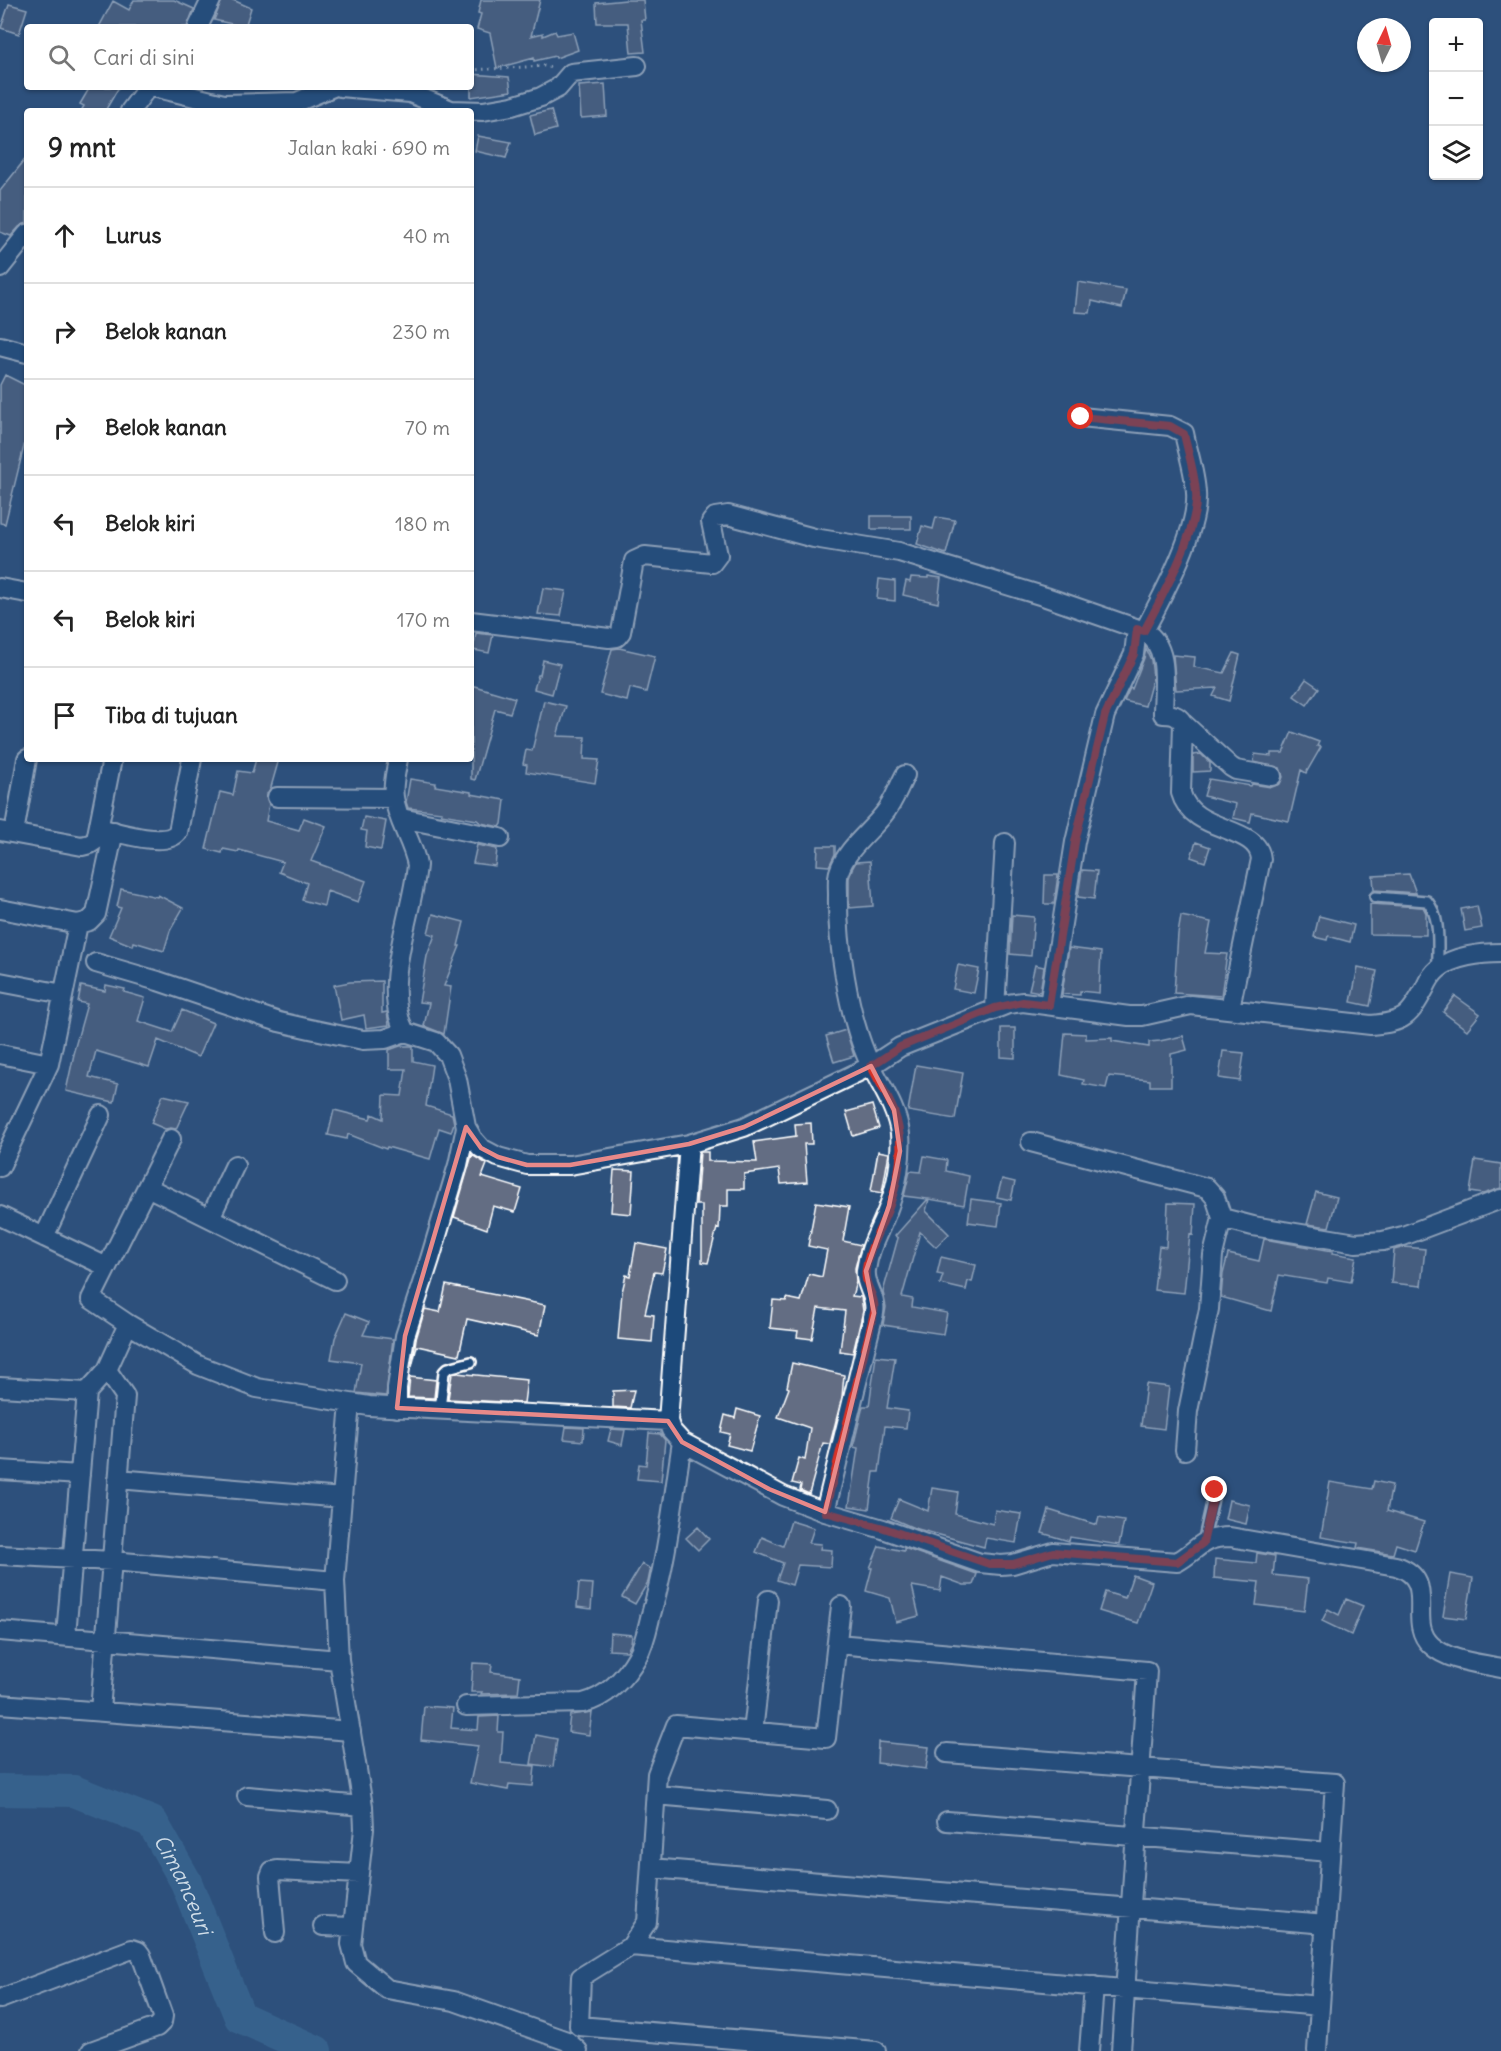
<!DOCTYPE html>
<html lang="id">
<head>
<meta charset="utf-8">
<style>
  body { margin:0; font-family:Delius,sans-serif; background:#f6f6f6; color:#222 }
  .controls { position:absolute; right:18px; top:18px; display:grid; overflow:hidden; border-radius:6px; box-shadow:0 2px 4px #0004 }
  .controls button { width:54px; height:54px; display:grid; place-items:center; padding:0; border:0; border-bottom:2px solid #e0e0e0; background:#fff; color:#222; font:30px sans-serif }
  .compass { position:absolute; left:1357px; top:18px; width:54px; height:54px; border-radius:50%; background:#fff; box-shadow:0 2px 4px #0004; rotate:5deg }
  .stop { position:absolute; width:18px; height:18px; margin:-14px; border:4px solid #d93025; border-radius:50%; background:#fff }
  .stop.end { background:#d93025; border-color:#fff; box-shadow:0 2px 6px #0008 }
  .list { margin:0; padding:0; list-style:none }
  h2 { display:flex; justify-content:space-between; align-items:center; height:78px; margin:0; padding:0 24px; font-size:26px }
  h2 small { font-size:20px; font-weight:400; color:#767676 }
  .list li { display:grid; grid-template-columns:39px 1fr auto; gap:18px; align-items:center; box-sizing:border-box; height:96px; padding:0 24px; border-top:2px solid #e0e0e0 }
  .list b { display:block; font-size:22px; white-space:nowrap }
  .list em { font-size:20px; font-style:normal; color:#767676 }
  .icon { flex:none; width:33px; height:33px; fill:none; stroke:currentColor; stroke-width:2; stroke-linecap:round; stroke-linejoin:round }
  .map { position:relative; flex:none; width:1501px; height:2051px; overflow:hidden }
  .search { position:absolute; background:#fff; box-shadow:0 2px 4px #0004; left:24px; top:24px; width:450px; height:66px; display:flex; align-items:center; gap:15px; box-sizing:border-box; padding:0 21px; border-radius:6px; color:#767676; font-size:22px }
  .panel { position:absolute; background:#fff; box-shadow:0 2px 4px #0004; left:24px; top:108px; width:450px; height:654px; border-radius:6px }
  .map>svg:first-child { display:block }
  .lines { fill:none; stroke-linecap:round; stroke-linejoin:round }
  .river { stroke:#4377a1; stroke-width:32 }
  .building { fill:#636d83; stroke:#fff; stroke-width:1.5 }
  .lane-casing { stroke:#fff; stroke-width:14 }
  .street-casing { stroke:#fff; stroke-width:22 }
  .path { stroke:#fff; stroke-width:3; stroke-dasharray:1.5 4.5; stroke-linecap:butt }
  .lane { stroke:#1f4a7a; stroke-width:9 }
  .street { stroke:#1f4a7a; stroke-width:18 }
  .route { stroke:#d93025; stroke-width:8 }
  .marked { fill:none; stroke:#e88989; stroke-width:4.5; stroke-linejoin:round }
  .labels { text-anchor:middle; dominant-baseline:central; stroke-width:5; stroke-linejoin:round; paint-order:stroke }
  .water-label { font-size:21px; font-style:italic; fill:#d0dde8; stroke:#1f4a7a }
</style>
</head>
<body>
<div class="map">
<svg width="1501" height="2051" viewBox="0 0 1501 2051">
  <rect width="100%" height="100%" fill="#2d517c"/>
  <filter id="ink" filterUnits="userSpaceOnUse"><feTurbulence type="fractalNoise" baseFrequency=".0167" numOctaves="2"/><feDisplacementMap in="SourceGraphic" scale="12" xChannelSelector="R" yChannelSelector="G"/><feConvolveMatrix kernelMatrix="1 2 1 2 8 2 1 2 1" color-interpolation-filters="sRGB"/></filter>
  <g filter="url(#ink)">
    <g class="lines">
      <path class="river" id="s1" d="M0,1790L74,1791L152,1822L186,1882L240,2017L316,2051"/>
    </g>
    <path class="building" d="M134,0H174L194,9L187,27H99L113,1L129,10Z
      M222,0H233L251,8L245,27L214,20Z
      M481,0H540L531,36L543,33V36L555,31L557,35L573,32L578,50L556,58L555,56L534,61V58L497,68L490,33L477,29L481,14L478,13Z
      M626,0H643L645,20H641L645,52L631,53L628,23H597L596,3Z
      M9,4L27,9L19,34L1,28Z
      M471,74L509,77L511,91L471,97Z
      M605,84L607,116L581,118L579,86Z
      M90,87H119L105,111H81L84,106L80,104Z
      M551,110L556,129L535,135L530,115Z
      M478,136L511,142L506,158L475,151Z
      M27,157V223L19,227L11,236L0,232V191Z
      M1078,282L1126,290L1122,308L1092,301L1090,313L1075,312Z
      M5,375L27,386V434L5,524L0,523V385Z
      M871,516H911V529H871Z
      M936,517L955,520L946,554L917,544L922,526L933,529Z
      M928,576L941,578L938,603L903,595L906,581L910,582L911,577L928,578Z
      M879,579L895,581V601L877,599Z
      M543,588L566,591L561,616L538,614Z
      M476,633L493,635L489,653L473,650Z
      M619,648L655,656L646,692L630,688L627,701L600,694L612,649Z
      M1146,649L1151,660L1153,677L1145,706L1124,701L1130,688L1132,689L1144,658Z
      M1234,653L1240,655L1229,701L1213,696L1217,688L1176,690L1173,655L1195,657L1194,667L1224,673Z
      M543,660L560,664L552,694L534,689L538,675H540Z
      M1306,679L1319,688L1307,705L1294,696Z
      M471,685L515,698L510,713L495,709L475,780L471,779Z
      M544,701L566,706L557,736L585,737L584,759L599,760L595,783L526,772L527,765L523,764L526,750L532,751Z
      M1292,732L1319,742L1317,746L1321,747L1306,773L1301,770L1289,821L1252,813L1250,822L1233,818L1236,804L1204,796L1209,779L1251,786L1252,784L1271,787L1280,784L1283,777L1280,768L1254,762L1255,754L1271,756V753H1283Z
      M1201,754L1210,763V771L1193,772V755Z
      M256,759H279L271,787L266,796L269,804L266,821L299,830L304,818L326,826L311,861L366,881L358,902L327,891L324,906L302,900L307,883L279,872L283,862L239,850L238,852L223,849L222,853L206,849L220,792L233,795L238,771L252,773Z
      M410,779L436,783L435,786L471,792V794L505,800L502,824L500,827L481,823L477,820L441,814L442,812L408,808L406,802Z
      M364,817L386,821L381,850L365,847L367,831L361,830Z
      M1196,842L1210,847L1205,862L1191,857Z
      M477,845L497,849L495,866L473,863Z
      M818,846H835V854L829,866L817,865Z
      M870,861L873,906L849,908V878L852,869L856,862Z
      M1082,870L1097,871L1094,899L1078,897Z
      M1409,874L1416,893L1374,890L1373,876Z
      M1045,875H1058L1054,904H1044Z
      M121,889L157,897L158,895L183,908L170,931L164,951L134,942L133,946L109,936L121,908L117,907Z
      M1370,904L1423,907L1426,913V935L1370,934Z
      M1477,906L1482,928L1465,931L1461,909Z
      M433,914L464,922L458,946H460L444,986L451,987L444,1034L424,1026L429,1003L419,1002L427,956L435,935L428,933Z
      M1012,915L1034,917L1031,956L1010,954Z
      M1181,916L1211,922L1205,953L1227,954L1221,996L1174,993L1178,934Z
      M1319,916L1354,925L1350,942L1328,936L1327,940L1314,937Z
      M1069,948L1101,952L1099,993L1080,991V995L1062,994Z
      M958,965L979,969L974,993L953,989Z
      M1035,965L1044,967L1040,992L1029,990Z
      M1358,967L1377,971L1370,1006L1351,1002Z
      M382,981V1013L387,1012L389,1025L366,1028L364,1015L341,1020L334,985L350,982Z
      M106,985L125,989L124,992L145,998L138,1021L172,1032L182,1010L213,1023L198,1057L158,1040L149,1067L96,1051L89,1077L118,1084L114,1102L66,1091L74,1054H73L87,1004L78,1002L81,986L105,991Z
      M1455,996L1480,1014L1467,1030L1443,1012Z
      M1001,1028H1015V1058L1001,1057Z
      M846,1030L854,1056L834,1062L826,1036Z
      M1065,1033L1086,1034V1039L1112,1038V1041L1149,1047V1042L1160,1041L1183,1036L1187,1050L1171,1054V1086H1150V1080L1109,1076L1106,1088L1083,1084L1084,1080L1061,1075Z
      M400,1046H413V1061L432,1065L426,1106L452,1114L454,1123L451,1132L439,1128L430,1159L387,1147L386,1149L348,1134L347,1139L328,1135L334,1110L370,1119L372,1114L383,1119L384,1095L402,1096L406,1069H389V1050Z
      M1223,1051L1244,1053L1240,1081L1219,1078Z
      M916,1065L963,1073L955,1119L908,1111Z
      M163,1095L189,1101L176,1129L171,1128L165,1129L151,1123Z
      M872,1105L879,1128L853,1136L846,1112Z
      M811,1123L812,1144H804L807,1182L781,1184L779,1169L744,1174V1189H728V1206H720L719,1229L717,1228L708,1263L702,1262V1205H696L700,1152H708V1161L757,1162L754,1142L796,1136L795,1124Z
      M878,1151L889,1153L882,1193L871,1191Z
      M472,1155L487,1164L482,1177L522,1189L515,1212L493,1206L487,1229L454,1217Z
      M924,1156L947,1160L946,1171L969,1176L964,1205L929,1199L926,1211L949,1234L936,1247L920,1232L902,1297L913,1299L912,1307L947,1313L943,1334L883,1325L886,1307L883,1292L898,1238L895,1236L928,1199L904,1196L910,1171L921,1172Z
      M1475,1160L1501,1164V1188L1483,1194L1470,1192Z
      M614,1170L634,1171L631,1214L611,1212Z
      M1002,1179L1015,1182L1011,1200L997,1197Z
      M1316,1192L1337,1197L1329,1227L1307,1224Z
      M971,1199L1001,1203L998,1226L968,1222Z
      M816,1202L849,1207L843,1241L861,1245L855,1268L856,1282L852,1296L861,1297L863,1311L853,1353L840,1351L845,1311L818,1308L812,1339L797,1337L798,1331L770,1328L773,1300L786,1301L787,1298L801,1301L809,1274L822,1277L827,1250L808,1246Z
      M1168,1203L1195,1204L1193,1235L1190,1234L1184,1293L1154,1290L1159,1246L1166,1247Z
      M1264,1239L1333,1251L1332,1253L1356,1257L1351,1282L1328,1278L1327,1283L1279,1275L1271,1311L1221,1297L1223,1274L1228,1254L1259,1261Z
      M636,1243L667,1249L662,1273L654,1272L645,1314L654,1315L652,1342L618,1339L622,1292L626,1275L630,1276Z
      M1405,1247L1425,1249L1421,1286L1391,1283L1394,1250Z
      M941,1257L976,1265L972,1282L968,1281L966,1290L940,1284L943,1275L937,1274Z
      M446,1285L545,1305L539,1335L467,1319L459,1355L417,1346L412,1367L416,1339L425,1309L440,1312Z
      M346,1313L369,1322L363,1335L393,1339L386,1396L356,1393L361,1363L331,1359L335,1338Z
      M876,1356L895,1358L887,1408L908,1411L906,1428L885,1426L879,1472H874L869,1509L849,1506L858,1448L853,1447L863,1406H869Z
      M792,1363L844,1375L842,1397L830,1444L823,1443L809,1494L800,1490L801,1485L792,1483L799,1458L805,1460L810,1428L778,1417L789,1388L787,1387Z
      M456,1373L527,1380L524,1403L448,1399L452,1374Z
      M410,1377L436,1380L434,1398L408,1397Z
      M1146,1384L1169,1387L1164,1429L1141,1426Z
      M634,1390L630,1408L613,1407V1391Z
      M737,1409L760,1416L750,1451L727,1445L730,1434L721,1432L725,1415L735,1418Z
      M566,1427L584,1428L583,1441L564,1439Z
      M611,1429L625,1430L622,1445L608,1441Z
      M649,1433L660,1434L665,1440L661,1481L637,1479L639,1464L646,1465Z
      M1374,1481L1392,1485L1387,1511L1424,1522L1415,1550L1396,1544L1393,1554L1357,1548L1358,1543L1321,1537L1330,1482L1372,1489Z
      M932,1488L958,1492L955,1514L993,1524L995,1510L1021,1514L1016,1543L986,1538L984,1547L914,1528L891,1518L899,1499L928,1511Z
      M1229,1500L1250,1505L1246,1524L1225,1519Z
      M1049,1510L1097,1525L1099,1517L1124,1521L1119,1545L1070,1537L1069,1541L1042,1533Z
      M791,1521L814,1528L809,1543L821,1544L820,1549L832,1550L831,1567L798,1565L792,1585L777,1580L783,1563L756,1552L762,1537L783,1546Z
      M698,1527L709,1539L698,1550L686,1538Z
      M879,1546L904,1551V1548L977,1574L973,1585H964L942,1577L940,1591L912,1586L919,1616L896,1622L890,1598L866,1591L872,1568H870Z
      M1257,1553L1275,1556L1273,1575L1308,1579L1304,1611L1256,1605L1259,1582L1214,1578L1215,1559L1256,1563Z
      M642,1564L651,1569L650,1572L648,1582L635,1604L622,1597Z
      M1450,1574L1473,1578L1466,1619L1443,1616Z
      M1133,1575L1152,1582L1138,1623L1099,1611L1105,1592L1125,1598Z
      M579,1583L593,1584L591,1609L577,1607Z
      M1346,1599L1363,1606L1351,1635L1322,1621L1328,1609L1339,1615Z
      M610,1633L632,1635L631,1643L627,1651L609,1650Z
      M473,1663L492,1664L491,1672L520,1676L518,1693L481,1694L482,1692H471Z
      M424,1706L453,1708L451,1728L478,1730L479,1717L499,1716L498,1732H503L501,1763L535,1766L533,1786L509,1784L508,1790L470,1783L478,1746L421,1740Z
      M592,1712L589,1735L568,1732L570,1715Z
      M536,1735L557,1739L553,1767L531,1764Z
      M878,1742L929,1747L926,1769L877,1763Z"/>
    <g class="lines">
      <defs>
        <path id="lane" d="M1375,897L1427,901C1442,919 1437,946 1438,968
          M440,1410L444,1372L448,1368L471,1362
          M1203,1543L1215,1490"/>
        <path id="street" d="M198,27L211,0
          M153,87L224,104L297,102L333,87
          M340,87L410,93L451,110L483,111L512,106L541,97L558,88L571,73L637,66
          M130,111L148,87
          M0,268L27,234
          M0,346L27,353
          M1081,417L1170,426L1184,433C1188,453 1195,473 1196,493C1199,530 1162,597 1144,631
          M0,588L27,593
          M471,621L609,638L617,637L621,632L634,561L645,556L712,563L718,555L711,522L715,517L728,515L814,538L899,552L1046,597L1144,631C1171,647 1163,687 1163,714C1172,714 1178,715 1183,723L1181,793C1192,834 1258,824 1261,859L1230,1008
          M1183,723L1231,767L1236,770L1272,776
          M398,759C396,771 392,785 394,797C397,821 413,842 417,865C413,914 380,986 405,1032L436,1042L448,1055L457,1079L466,1127L473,1139L481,1148L498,1157L527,1165H570L689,1144L744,1127L871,1066L900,1047L1008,1004L1023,1002L1129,1016H1142L1191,1005L1371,1025C1405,1022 1409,1017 1425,988C1428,981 1432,974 1438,969C1453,956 1482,953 1501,953
          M277,797L394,798
          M401,818L500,838
          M103,829C121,833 166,848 178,832L192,759
          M0,831L82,846L90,844L96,840L112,759
          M14,833L27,759
          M0,909L78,924
          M96,963L158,981L279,1022L310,1029L363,1040L385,1039L405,1032
          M0,982L63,994
          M1049,1005L1075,842L1105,715L1134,654L1137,629
          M995,1008L1005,843
          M0,1054L49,1064
          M171,1139L91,1299L128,1324L198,1365L257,1388L369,1406L668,1421L671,1430L682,1442L783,1496L825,1512L883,1529L980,1563L1001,1565L1013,1564L1053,1552L1177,1562C1199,1550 1200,1537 1230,1537L1396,1566C1440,1580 1405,1621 1431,1645C1448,1661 1478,1663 1501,1668
          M1031,1142L1207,1188L1215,1197L1222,1218L1253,1226L1356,1243L1383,1241L1403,1236L1501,1199
          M0,1167L49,1064L78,924L89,921L96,914L114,831
          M147,1187L335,1280
          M0,1216L107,1267
          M210,1218L235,1165
          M44,1237L101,1115
          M0,1387L87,1392
          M350,1403L335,1581L339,1660L363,1806L364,1829L351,1944L356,1963L387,1989L454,2001L567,2041L578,2051
          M397,1408V1388L405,1336L430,1259L458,1165L466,1127
          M668,1421L689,1144
          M1185,1450L1188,1411L1209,1309L1213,1255L1222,1218
          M0,1470L80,1475
          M118,1479L342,1498
          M825,1512L874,1313C877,1295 864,1286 866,1270C869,1246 882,1227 889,1206C897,1185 902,1157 900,1134C897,1106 877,1081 866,1055C848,1012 837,942 838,895C838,888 837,878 839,872C846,849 869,833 883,815C893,804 898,788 905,775
          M0,1555L112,1561L335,1581
          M0,1631L339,1660
          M66,1635L87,1392L107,1370L128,1324
          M837,1644L1147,1671L1121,2051
          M0,1704L351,1731
          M466,1706L583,1703C606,1698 625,1678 637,1657C644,1645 647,1631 650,1618C667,1561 673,1500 682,1442
          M100,1711L125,1396L107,1370
          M753,1732L768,1600
          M947,1753L1335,1783L1317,2051
          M656,1795L827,1810
          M247,1796L363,1806
          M947,1821L1330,1852
          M651,1868L1326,1924
          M323,1926L353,1927
          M275,1933L270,1876L272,1871L277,1870L359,1874
          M631,1946L647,1922L657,1774L676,1725L826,1738L841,1606
          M0,1999L132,1949L138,1951L141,1955L163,2016L162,2022L157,2027L91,2051
          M876,2051L579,2026L581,1977L631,1946L1320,2006
          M1089,2051L1094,1986"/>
      </defs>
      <use href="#lane" class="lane-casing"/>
      <use href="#street" class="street-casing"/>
      <path class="path" d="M471,70L544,66L553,68"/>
      <use href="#lane" class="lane"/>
      <use href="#street" class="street"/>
    </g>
  </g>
  <g class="lines" filter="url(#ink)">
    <path class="route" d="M1081,417L1170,426L1184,434C1188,453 1195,473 1196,493C1199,530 1162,597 1144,631L1137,629L1134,654L1105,715L1075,842L1049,1005L1023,1002L995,1008L900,1047L871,1066C878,1081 888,1096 894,1111C905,1141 900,1176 890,1205C882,1227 869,1246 866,1269C863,1287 877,1294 874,1313L825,1512L884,1528L989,1564H1013L1053,1552L1177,1562L1203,1543L1215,1490"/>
  </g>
  <path d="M0 0H1501V2051H0ZM871,1066L894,1110L900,1151L889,1206L866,1271L874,1313L825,1512L769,1489L682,1442L668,1421L397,1408L405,1336L466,1127L481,1148L498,1157L527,1165H570L689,1144L744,1127Z" fill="#2d517c" fill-opacity=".55" fill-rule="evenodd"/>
  <path class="marked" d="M871,1066L894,1110L900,1151L889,1206L866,1271L874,1313L825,1512L769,1489L682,1442L668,1421L397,1408L405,1336L466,1127L481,1148L498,1157L527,1165H570L689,1144L744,1127Z"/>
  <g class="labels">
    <g class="water-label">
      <text stroke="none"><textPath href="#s1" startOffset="228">Cimanceuri</textPath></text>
    </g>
  </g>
</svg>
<div class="controls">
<button>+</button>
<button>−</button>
<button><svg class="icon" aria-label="layers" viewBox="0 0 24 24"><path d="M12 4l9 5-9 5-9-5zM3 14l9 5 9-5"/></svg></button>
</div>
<svg class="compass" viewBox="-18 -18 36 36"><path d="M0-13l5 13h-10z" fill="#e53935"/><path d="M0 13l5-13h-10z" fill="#767676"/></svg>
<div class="stop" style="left:1081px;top:417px"></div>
<div class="stop end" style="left:1215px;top:1490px"></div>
<div class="search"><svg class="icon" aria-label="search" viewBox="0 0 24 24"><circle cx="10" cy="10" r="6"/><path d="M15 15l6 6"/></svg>Cari di sini</div>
<section class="panel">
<h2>9 mnt<small>Jalan kaki · 690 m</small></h2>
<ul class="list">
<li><svg class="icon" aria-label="ahead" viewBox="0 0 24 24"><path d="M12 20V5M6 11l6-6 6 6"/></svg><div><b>Lurus</b></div><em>40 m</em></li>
<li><svg class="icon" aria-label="right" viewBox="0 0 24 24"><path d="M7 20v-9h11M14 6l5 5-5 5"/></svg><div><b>Belok kanan</b></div><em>230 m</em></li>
<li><svg class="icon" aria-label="right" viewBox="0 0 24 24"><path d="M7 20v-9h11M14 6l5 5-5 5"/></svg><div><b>Belok kanan</b></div><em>70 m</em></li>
<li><svg class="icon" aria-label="left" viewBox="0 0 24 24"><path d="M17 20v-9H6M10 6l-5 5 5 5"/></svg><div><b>Belok kiri</b></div><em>180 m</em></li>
<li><svg class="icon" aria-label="left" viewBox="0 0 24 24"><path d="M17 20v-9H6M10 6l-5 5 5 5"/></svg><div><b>Belok kiri</b></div><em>170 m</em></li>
<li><svg class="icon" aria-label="arrive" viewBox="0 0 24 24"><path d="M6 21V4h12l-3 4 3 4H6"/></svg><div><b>Tiba di tujuan</b></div></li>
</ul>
</section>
</div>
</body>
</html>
